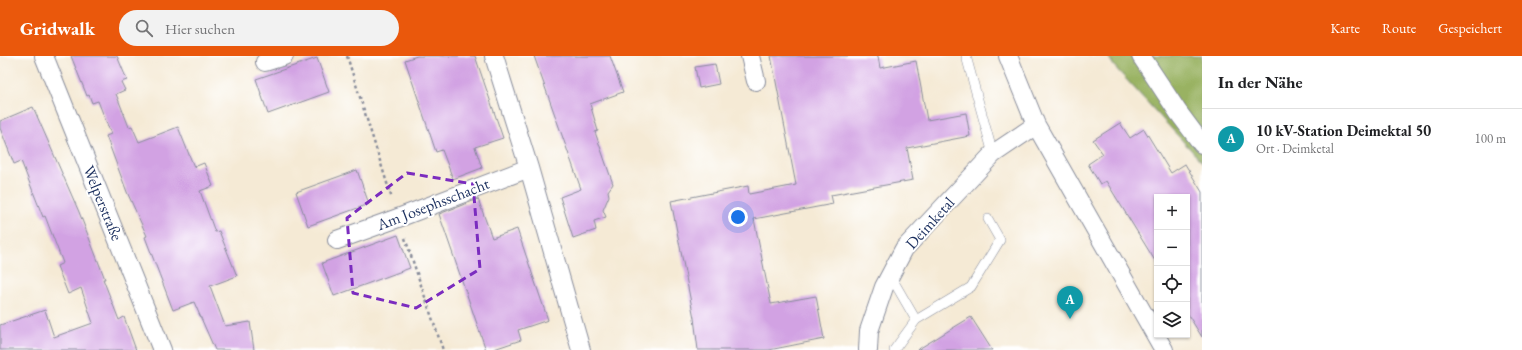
<!DOCTYPE html>
<html lang="de">
<head>
<meta charset="utf-8">
<style>
  body { margin:0; font-family:"EB Garamond",serif; background:#f2f2f2; color:#202124 }
  .controls { position:absolute; right:12px; bottom:12px; display:grid; overflow:hidden; border-radius:0px; box-shadow:0 1px 3px #0004 }
  .controls button { width:36px; height:36px; display:grid; place-items:center; padding:0; border:0; border-bottom:1px solid #e0e0e0; background:#fff; color:#202124; font:20px sans-serif }
  .you { position:absolute; left:738px; top:161px; width:14px; height:14px; margin:-10px; border:3px solid #fff; border-radius:50%; background:#1a73e8; box-shadow:0 0 0 6px #1a73e833 }
  .badge { display:grid; place-items:center; width:26px; height:26px; border-radius:50%; background:#ea580c; color:#fff; font-size:13px; font-weight:700 }
  .pin { position:absolute; translate:-50% -33px; filter:drop-shadow(0 1px 2px #0008) }
  .pin::after { content:''; position:absolute; top:21px; width:14px; height:12px; background:inherit; clip-path:polygon(0 0,100% 0,50% 100%) }
  .list { margin:0; padding:0; list-style:none }
  h2 { display:flex; justify-content:space-between; align-items:center; height:52px; margin:0; padding:0 16px; font-size:17px }
  h2 small { font-size:13px; font-weight:400; color:#757577 }
  .list li { display:grid; grid-template-columns:26px 1fr auto; gap:12px; align-items:center; box-sizing:border-box; height:60px; padding:0 16px; border-top:1px solid #e0e0e0 }
  .list b { display:block; font-size:15px; white-space:nowrap }
  .list p { margin:0; font-size:13px; white-space:nowrap; color:#757577 }
  .list em { font-size:13px; font-style:normal; color:#757577 }
  .icon { flex:none; width:22px; height:22px; fill:none; stroke:currentColor; stroke-width:2; stroke-linecap:round; stroke-linejoin:round }
  .map { position:relative; flex:none; width:1202px; height:294px; overflow:hidden }
  header { display:flex; align-items:center; gap:24px; box-sizing:border-box; height:56px; padding:0 20px; background:#ea580c; color:#fff }
  header strong { font-size:19px }
  nav { display:flex; gap:22px; margin-inline-start:auto; font-size:14px }
  .search { width:280px; height:36px; background:#f2f2f2; display:flex; align-items:center; gap:10px; box-sizing:border-box; padding:0 14px; border-radius:22px; color:#757577; font-size:15px }
  main { display:flex }
  aside { flex:1; background:#fff }
  .map>svg:first-child { display:block }
  .forest { fill:#99b262; stroke:#5a7060 }
  .building { fill:#d2a2e3 }
  .lines { fill:none; stroke-linecap:round; stroke-linejoin:round }
  .lane-casing { stroke:#888c9a; stroke-width:10 }
  .street-casing { stroke:#888c9a; stroke-width:20 }
  .path { stroke:#888c9a; stroke-width:2.5; stroke-dasharray:3 3; stroke-linecap:butt }
  .lane { stroke:#fff; stroke-width:9 }
  .street { stroke:#fff; stroke-width:18 }
  .marked { fill:none; stroke:#7b2cbf; stroke-width:3; stroke-dasharray:8 5; stroke-linejoin:round }
  .labels { text-anchor:middle; dominant-baseline:central; stroke-width:4; stroke-linejoin:round; paint-order:stroke }
  .street-label { font-size:16px; fill:#1b2f5e; stroke:#fff }
</style>
</head>
<body>
<header>
<strong>Gridwalk</strong>
<div class="search"><svg class="icon" aria-label="search" viewBox="0 0 24 24"><circle cx="10" cy="10" r="6"/><path d="M15 15l6 6"/></svg>Hier suchen</div>
<nav><a>Karte</a><a>Route</a><a>Gespeichert</a></nav>
</header>
<main>
<div class="map">
<svg width="1202" height="294" viewBox="0 0 1202 294">
  <rect width="100%" height="100%" fill="#fff"/>
  <filter id="ink" filterUnits="userSpaceOnUse"><feTurbulence type="fractalNoise" baseFrequency=".025" numOctaves="2"/><feDisplacementMap in="SourceGraphic" scale="8" xChannelSelector="R" yChannelSelector="G"/><feConvolveMatrix kernelMatrix="1 2 1 2 8 2 1 2 1" color-interpolation-filters="sRGB"/></filter>
  <filter id="wash" filterUnits="userSpaceOnUse"><feTurbulence type="fractalNoise" baseFrequency=".012" numOctaves="4" result="noise"/><feDisplacementMap in="SourceGraphic" scale="16" xChannelSelector="R" yChannelSelector="G"/><feGaussianBlur stdDeviation="0.9" result="paint"/><feColorMatrix in="noise" values="0 0 0 0 0 0 0 0 0 0 0 0 0 0 0 0 0 1.4 0 .05"/><feComposite in="paint" operator="in"/></filter>
  <g filter="url(#wash)">
    <rect width="100%" height="100%" fill="#f5ead5"/>
    <path class="forest" d="M1108,0H1202V106L1114,10Z"/>
    <g id="blocks">
      <path class="building" d="M71,0H117L127,24L121,26L125,34L116,38L129,71L132,70L139,86L178,71L194,111L204,107L213,130L200,135L215,176L219,175L237,220L210,230L225,270L250,266L254,294H215L194,246L173,254L145,181L147,180L127,136L106,80L111,78L98,45L92,47L89,39L87,40Z
        M417,0H475L503,82L475,91L482,112L453,123L442,94L436,96L405,4Z
        M534,0H610L623,36L590,48L598,75L595,76L613,128L608,135L609,140L603,154L606,161L594,165L596,174L573,182L560,141L581,133Z
        M771,0H878L880,12L916,5L927,64L966,57L970,80L907,92L913,124L831,139L833,148L754,163L771,248L816,240L824,283L769,294H698L694,262L671,145L748,130L749,138L796,129Z
        M317,2L329,36L268,58L256,23Z
        M715,8L719,28L699,32L695,11Z
        M33,51L79,156L105,223H103L119,264L124,261L136,294H0V269L45,254L54,281L93,267L81,232L68,238L57,210L63,207L45,160L43,161L21,105L14,108L0,72V65Z
        M1120,67L1130,82L1144,73L1171,117L1185,108L1202,136V281L1187,257V141H1157V208L1106,125L1100,128L1088,108L1103,98L1093,84Z
        M357,114L369,148L308,170L296,136Z
        M478,143L492,182L517,173L548,264L518,274L521,284L491,294H486L439,158Z
        M398,179L410,212L334,240L322,207Z
        M971,261L992,294H917Z"/>
    </g>
  </g>
  <g filter="url(#ink)">
    <use href="#blocks" fill-opacity="0" stroke="#888c9a" stroke-width="1"/>
    <g class="lines">
      <defs>
        <path id="lane" d="M966,0L993,98
          M890,219L916,264L894,294
          M916,264L971,231L1000,184L988,163"/>
        <path id="street" d="M44,0L162,294
          M494,0L529,112L581,294
          M750,0L756,25
          M1008,0L1036,69L1164,294
          M1141,0L1178,56L1202,88
          M265,6L284,0
          M337,184L398,162L529,112
          M868,294L869,275L884,231L904,193L993,98L1036,69"/>
      </defs>
      <use href="#lane" class="lane-casing"/>
      <use href="#street" class="street-casing"/>
      <path class="path" d="M347,0L392,143
        M405,182L443,294"/>
      <use href="#lane" class="lane"/>
      <use href="#street" class="street"/>
    </g>
  </g>
  <path class="marked" d="M407,117L473,128L480,213L416,252L353,237L347,162Z"/>
  <g class="labels">
    <g class="street-label">
      <text transform="translate(103 147) rotate(68)">Welperstraße</text>
      <text transform="translate(433 148) rotate(-21)">Am Josephsschacht</text>
      <text transform="translate(930 167) rotate(-48)">Deimketal</text>
    </g>
  </g>
</svg>
<div class="controls">
<button>+</button>
<button>−</button>
<button><svg class="icon" aria-label="locate" viewBox="0 0 24 24"><circle cx="12" cy="12" r="6"/><path d="M12 2v4M12 18v4M2 12h4M18 12h4"/></svg></button>
<button><svg class="icon" aria-label="layers" viewBox="0 0 24 24"><path d="M12 4l9 5-9 5-9-5zM3 14l9 5 9-5"/></svg></button>
</div>
<div class="you"></div>
<div class="pin badge" style="left:1070px;top:263px;background:#0f9aa8">A</div>
</div>
<aside>
<h2>In der Nähe<small></small></h2>
<ul class="list">
<li><span class="badge" style="background:#0f9aa8">A</span><div><b>10 kV-Station Deimektal 50</b><p>Ort · Deimketal</p></div><em>100 m</em></li>
</ul>
</aside>
</main>
</body>
</html>
